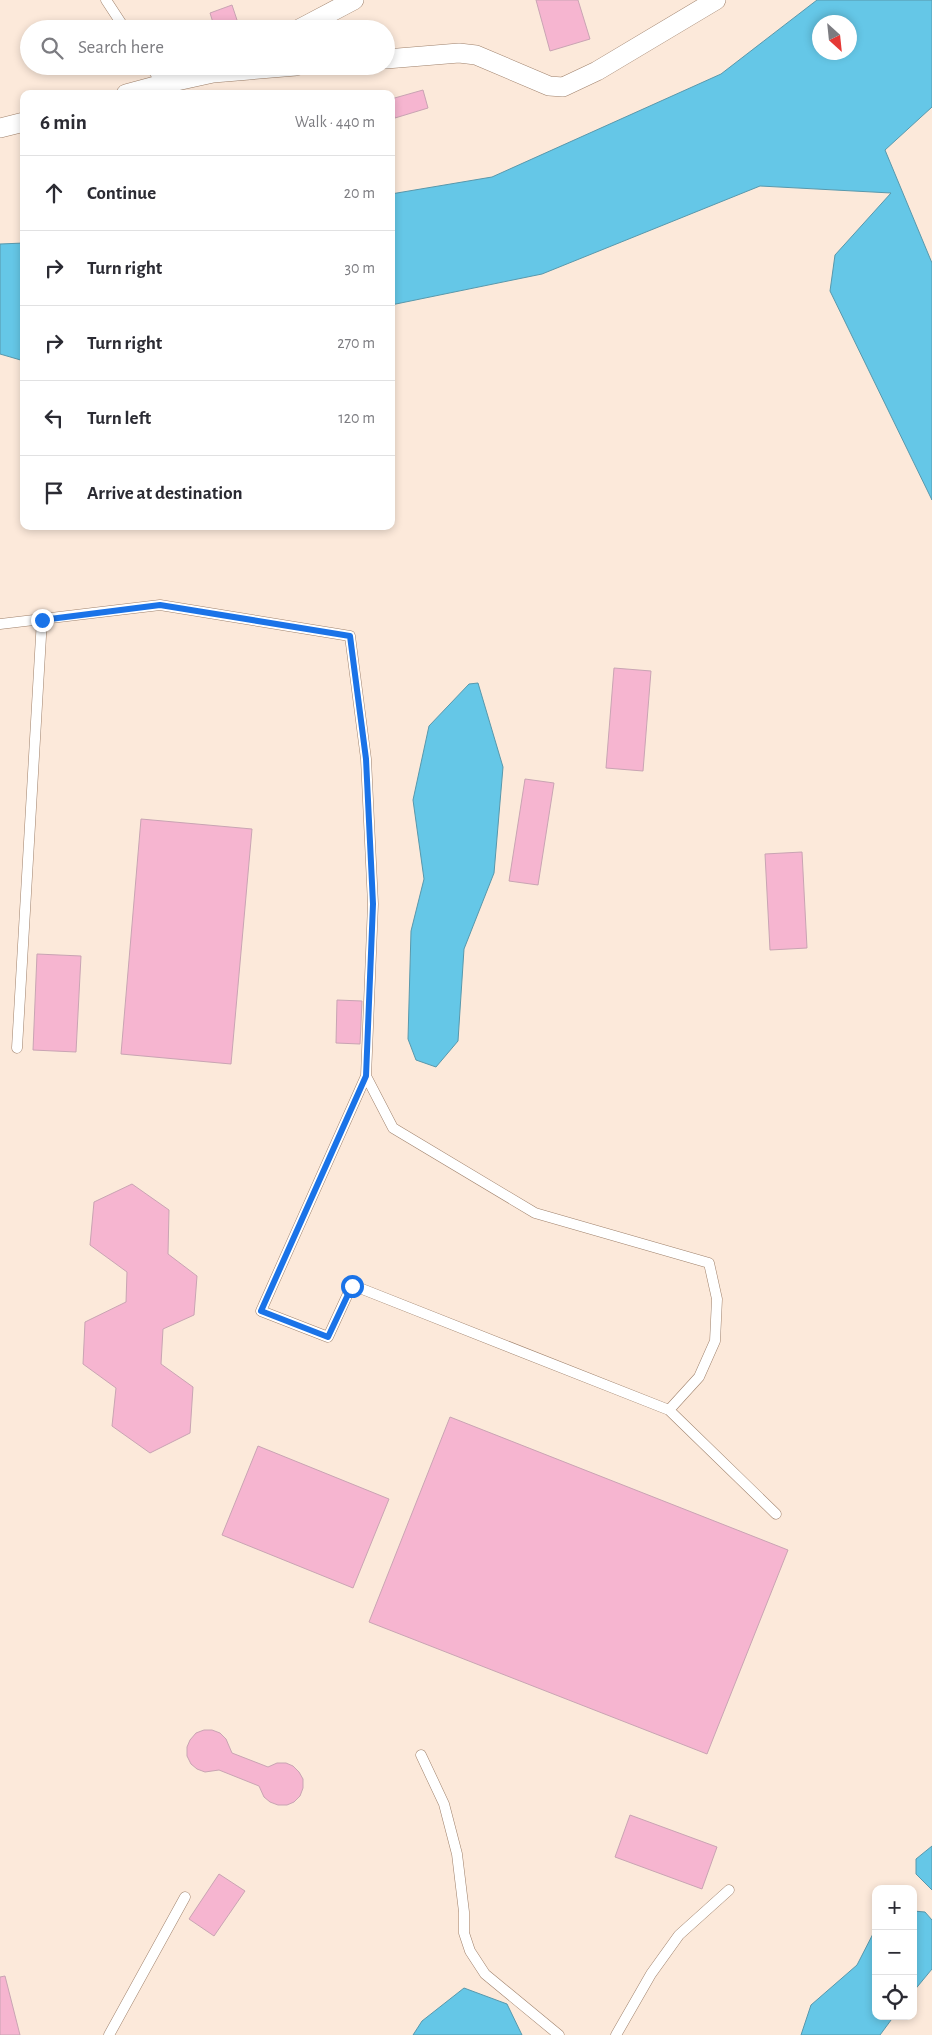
<!DOCTYPE html>
<html lang="en">
<head>
<meta charset="utf-8">
<style>
  body { margin:0; font-family:"Alegreya Sans",sans-serif; background:#f7f7f7; color:#2b2b33 }
  .controls { position:absolute; right:15px; bottom:15px; display:grid; overflow:hidden; border-radius:10px; box-shadow:0 2px 8px #0003 }
  .controls button { width:45px; height:45px; display:grid; place-items:center; padding:0; border:0; border-bottom:1px solid #e1e1e2; background:#fff; color:#2b2b33; font:25px sans-serif }
  .compass { position:absolute; left:812px; top:15px; width:45px; height:45px; border-radius:50%; background:#fff; box-shadow:0 2px 8px #0003; rotate:153deg }
  .stop { position:absolute; width:15px; height:15px; margin:-11px; border:4px solid #1a73e8; border-radius:50%; background:#fff }
  .stop.end { background:#1a73e8; border-color:#fff; box-shadow:0 1px 5px #0008 }
  .list { margin:0; padding:0; list-style:none }
  h2 { display:flex; justify-content:space-between; align-items:center; height:65px; margin:0; padding:0 20px; font-size:21px }
  h2 small { font-size:16px; font-weight:400; color:#7c7c81 }
  .list li { display:grid; grid-template-columns:32px 1fr auto; gap:15px; align-items:center; box-sizing:border-box; height:75px; padding:0 20px; border-top:1px solid #e1e1e2 }
  .list b { display:block; font-size:19px; white-space:nowrap }
  .list em { font-size:16px; font-style:normal; color:#7c7c81 }
  .icon { flex:none; width:28px; height:28px; fill:none; stroke:currentColor; stroke-width:2; stroke-linecap:round; stroke-linejoin:round }
  .map { position:relative; flex:none; width:932px; height:2035px; overflow:hidden }
  .search { position:absolute; background:#fff; box-shadow:0 2px 8px #0003; left:20px; top:20px; width:375px; height:55px; display:flex; align-items:center; gap:12px; box-sizing:border-box; padding:0 18px; border-radius:28px; color:#7c7c81; font-size:19px }
  .panel { position:absolute; background:#fff; box-shadow:0 2px 8px #0003; left:20px; top:90px; width:375px; height:440px; border-radius:10px }
  .map>svg:first-child { display:block }
  .water { fill:#65c7e7; stroke:#5898ac; fill-rule:evenodd }
  .building { fill:#f6b5d0; stroke:#c9a4b3 }
  .lines { fill:none; stroke-linecap:round; stroke-linejoin:round }
  .lane-casing { stroke:#9f816b; stroke-width:11 }
  .street-casing { stroke:#9f816b; stroke-width:20 }
  .lane { stroke:#fff; stroke-width:10 }
  .street { stroke:#fff; stroke-width:19 }
  .route { stroke:#1a73e8; stroke-width:6 }
</style>
</head>
<body>
<div class="map">
<svg width="932" height="2035" viewBox="0 0 932 2035">
  <rect width="100%" height="100%" fill="#fce9da"/>
  <path class="water" d="M817,0H932V107L885,150L932,263V500L830,291L835,255L891,193L760,186L542,274L391,305V194L492,177L721,74ZM850,22V52H820V22Z
    M24,243V361L0,354V244Z
    M478,683L503,767L494,873L464,949L458,1041L436,1067L416,1060L408,1039L411,931L424,879L413,800L429,726L469,684Z
    M932,1846V1890L916,1874V1859Z
    M913,1911L925,1912L932,1920V1969L913,1992Z
    M876,1928V2016H894L880,2035H801L811,2005L857,1965Z
    M464,1988L507,2004L522,2035H413L422,2021Z"/>
  <path class="building" d="M536,0H578L590,39L550,51Z
    M232,5L240,29H215L210,13Z
    M423,90L428,108L395,118L391,99Z
    M614,668L651,671L643,771L606,768Z
    M525,779L554,783L538,885L509,881Z
    M141,819L252,829L231,1064L121,1054Z
    M802,852L807,948L770,950L765,854Z
    M37,954L81,956L76,1052L33,1050Z
    M337,1000L362,1001L360,1044L336,1043Z
    M132,1184L169,1210L168,1254L197,1276L194,1315L163,1329L161,1364L193,1387L190,1433L150,1453L112,1426L116,1388L83,1364L85,1322L126,1302L127,1272L90,1245L94,1202Z
    M450,1417L788,1550L707,1754L369,1622Z
    M258,1446L389,1499L353,1588L222,1535Z
    M204,1730H212L220,1733L226,1739L232,1753L268,1767L277,1763H286L293,1766L299,1772L303,1779V1788L300,1796L294,1802L287,1805H278L270,1802L264,1797L259,1786L219,1770L205,1772L197,1769L191,1764L187,1756V1747L190,1740L196,1733Z
    M630,1815L717,1847L702,1889L615,1857Z
    M219,1874L245,1891L214,1936L189,1919Z
    M5,1976L20,2035H0V1977Z"/>
  <g class="lines">
    <defs>
      <path id="lane" d="M106,0L125,29
        M150,66L163,84
        M0,624L160,605L350,636L366,759L373,904L366,1076L393,1128L535,1213L709,1263L717,1299L715,1341L699,1377L669,1410L776,1514
        M17,1048L42,619
        M366,1076L261,1311L328,1337L352,1285L669,1410
        M421,1755L444,1804L457,1854L464,1912V1933L470,1951L485,1974L559,2035
        M109,2035L185,1897
        M616,2035L651,1974L679,1935L729,1890"/>
      <path id="street" d="M299,29L354,0
        M386,59L459,53L476,55L549,86L563,87L597,71L716,0
        M213,73L296,66
        M126,94L163,84L213,73L226,66
        M0,128L24,122"/>
    </defs>
    <use href="#lane" class="lane-casing"/>
    <use href="#street" class="street-casing"/>
    <use href="#lane" class="lane"/>
    <use href="#street" class="street"/>
  </g>
  <g class="lines">
    <path class="route" d="M42,620L160,605L350,636L366,759L373,904L366,1076L261,1311L328,1337L352,1286"/>
  </g>
</svg>
<div class="controls">
<button>+</button>
<button>−</button>
<button><svg class="icon" aria-label="locate" viewBox="0 0 24 24"><circle cx="12" cy="12" r="6"/><path d="M12 2v4M12 18v4M2 12h4M18 12h4"/></svg></button>
</div>
<svg class="compass" viewBox="-18 -18 36 36"><path d="M0-13l5 13h-10z" fill="#e53935"/><path d="M0 13l5-13h-10z" fill="#7c7c81"/></svg>
<div class="stop" style="left:352px;top:1286px"></div>
<div class="stop end" style="left:42px;top:620px"></div>
<div class="search"><svg class="icon" aria-label="search" viewBox="0 0 24 24"><circle cx="10" cy="10" r="6"/><path d="M15 15l6 6"/></svg>Search here</div>
<section class="panel">
<h2>6 min<small>Walk · 440 m</small></h2>
<ul class="list">
<li><svg class="icon" aria-label="ahead" viewBox="0 0 24 24"><path d="M12 20V5M6 11l6-6 6 6"/></svg><div><b>Continue</b></div><em>20 m</em></li>
<li><svg class="icon" aria-label="right" viewBox="0 0 24 24"><path d="M7 20v-9h11M14 6l5 5-5 5"/></svg><div><b>Turn right</b></div><em>30 m</em></li>
<li><svg class="icon" aria-label="right" viewBox="0 0 24 24"><path d="M7 20v-9h11M14 6l5 5-5 5"/></svg><div><b>Turn right</b></div><em>270 m</em></li>
<li><svg class="icon" aria-label="left" viewBox="0 0 24 24"><path d="M17 20v-9H6M10 6l-5 5 5 5"/></svg><div><b>Turn left</b></div><em>120 m</em></li>
<li><svg class="icon" aria-label="arrive" viewBox="0 0 24 24"><path d="M6 21V4h12l-3 4 3 4H6"/></svg><div><b>Arrive at destination</b></div></li>
</ul>
</section>
</div>
</body>
</html>
